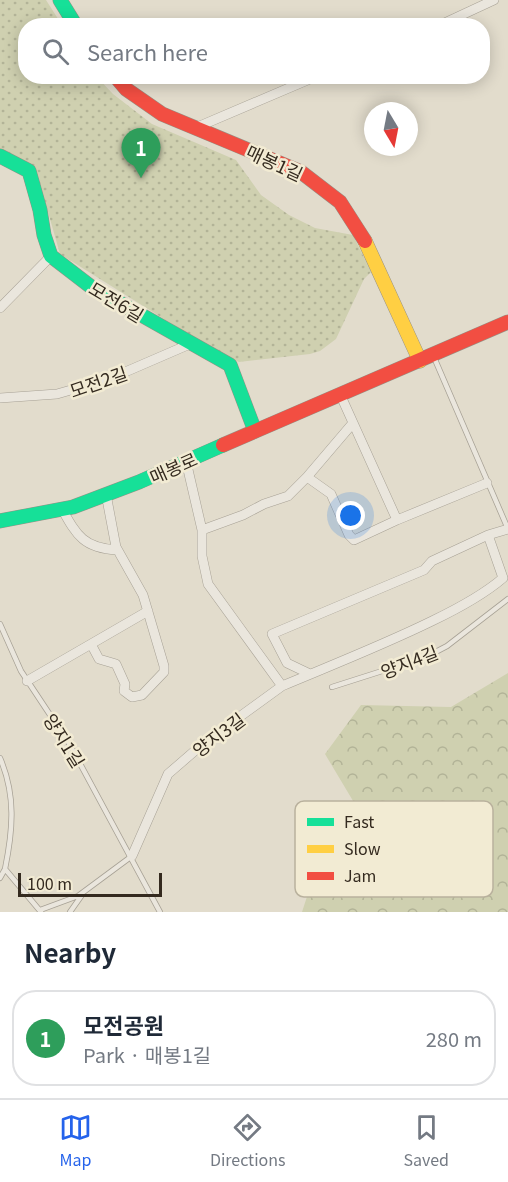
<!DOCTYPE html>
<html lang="en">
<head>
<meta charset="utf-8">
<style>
  body { margin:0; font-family:Georgia,"Noto Sans KR",serif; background:#f2f2f3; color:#1f2937 }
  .compass { position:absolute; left:364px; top:102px; width:54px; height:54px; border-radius:50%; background:#fff; box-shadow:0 3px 15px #0003; rotate:170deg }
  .scale { position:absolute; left:18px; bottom:15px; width:144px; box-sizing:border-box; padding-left:6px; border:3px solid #342a1f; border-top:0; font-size:16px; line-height:21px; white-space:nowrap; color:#342a1f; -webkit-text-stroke:4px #f2ebd3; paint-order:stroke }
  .you { position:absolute; left:351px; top:516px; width:21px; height:21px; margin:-15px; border:4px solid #fff; border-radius:50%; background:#1a73e8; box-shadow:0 0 0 9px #1a73e833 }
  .badge { display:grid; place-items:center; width:39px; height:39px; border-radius:50%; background:#2563eb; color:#fff; font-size:20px; font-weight:700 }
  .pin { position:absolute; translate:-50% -50px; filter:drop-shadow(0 2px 3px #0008) }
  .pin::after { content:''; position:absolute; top:32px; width:21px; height:18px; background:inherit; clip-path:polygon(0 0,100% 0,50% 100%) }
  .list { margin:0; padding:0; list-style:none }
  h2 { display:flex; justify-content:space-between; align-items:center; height:78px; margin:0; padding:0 24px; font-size:26px }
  h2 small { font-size:20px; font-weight:400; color:#747a83 }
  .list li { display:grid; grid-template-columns:39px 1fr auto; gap:18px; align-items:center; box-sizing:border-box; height:96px; margin:0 12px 12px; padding:0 12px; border:2px solid #e0e1e3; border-radius:24px }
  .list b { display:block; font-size:22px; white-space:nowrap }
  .list p { margin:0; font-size:20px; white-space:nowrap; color:#747a83 }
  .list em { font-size:20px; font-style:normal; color:#747a83 }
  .icon { flex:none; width:33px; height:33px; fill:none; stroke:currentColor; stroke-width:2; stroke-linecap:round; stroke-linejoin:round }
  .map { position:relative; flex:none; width:508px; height:912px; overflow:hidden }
  .search { position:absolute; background:#fff; box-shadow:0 3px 15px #0003; left:18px; right:18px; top:18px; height:66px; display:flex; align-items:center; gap:15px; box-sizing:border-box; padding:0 21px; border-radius:24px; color:#747a83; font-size:22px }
  .sheet { height:186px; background:#fff }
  nav { display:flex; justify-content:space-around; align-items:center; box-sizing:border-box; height:84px; border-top:2px solid #e0e1e3; background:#fff; font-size:16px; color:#747a83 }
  nav a { display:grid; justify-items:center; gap:3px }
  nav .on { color:#2563eb }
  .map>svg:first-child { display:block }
  .forest { fill:url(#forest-crowns) }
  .park { fill:url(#park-dots) }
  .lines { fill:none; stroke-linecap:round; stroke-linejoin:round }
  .lane-casing { stroke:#a7a195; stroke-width:6 }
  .street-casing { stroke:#a7a195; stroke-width:10 }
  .fast-casing { stroke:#969085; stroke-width:15 }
  .slow-casing { stroke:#969085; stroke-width:15 }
  .jam-casing { stroke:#969085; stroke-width:15 }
  .lane { stroke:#eae6dd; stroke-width:4.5 }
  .street { stroke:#eae6dd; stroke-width:9 }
  .fast { stroke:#16e098; stroke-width:14 }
  .slow { stroke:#ffcf43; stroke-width:14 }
  .jam { stroke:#f24e42; stroke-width:14 }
  .labels { text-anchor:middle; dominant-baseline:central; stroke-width:5; stroke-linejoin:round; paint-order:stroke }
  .street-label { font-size:18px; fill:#342a1f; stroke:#f2ebd3 }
  .key { fill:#f2ebd3; stroke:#b9b19d; stroke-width:1.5 }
  .key-label { font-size:16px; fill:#342a1f }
</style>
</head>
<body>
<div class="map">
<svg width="508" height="912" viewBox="0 0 508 912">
  <defs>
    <pattern id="forest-crowns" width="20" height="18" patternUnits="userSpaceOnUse" patternTransform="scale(1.5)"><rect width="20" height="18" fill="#cfd0b0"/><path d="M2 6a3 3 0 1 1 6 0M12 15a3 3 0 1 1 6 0" fill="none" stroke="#b2b397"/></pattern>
    <pattern id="park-dots" width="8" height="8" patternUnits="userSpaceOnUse" patternTransform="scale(1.5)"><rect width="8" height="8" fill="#cfd0b0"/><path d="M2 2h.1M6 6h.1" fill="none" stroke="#b2b397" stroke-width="1.8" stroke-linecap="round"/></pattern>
  </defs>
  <rect width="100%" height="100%" fill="#e2dccc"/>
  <path class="forest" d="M508,673V912H302L314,875L368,826L325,754L361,705L451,707Z"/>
  <path class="park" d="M0,0H46L62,25L26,26V76L97,77L113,94L152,124L236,160L261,195L289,215L315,228L353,235L371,272L364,279L336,339L320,351L310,354L239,362L220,354L60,254L42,191L30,174L0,152Z"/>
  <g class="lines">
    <defs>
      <path id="lane" d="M433,355L508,529
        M0,624L21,671L70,745L160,912
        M332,687L426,657L447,646L508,599
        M0,758C16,795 13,830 5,869
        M0,878L5,869L41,912
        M40,910L78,896L132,856
        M70,912L82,895"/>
      <path id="street" d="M438,26L494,0
        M195,128L317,76
        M0,308L51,256
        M340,394L397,520
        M0,398L57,394L109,379L190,344
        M307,477L353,423
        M62,509C77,536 84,548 117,550
        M202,530L243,515L264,504L288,496L307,477L331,494L349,535L354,540L397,520L487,483
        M488,535L508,529
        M91,644L148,611
        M27,681L91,644L99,659L116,664L125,684L124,691L132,697L142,695L164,672V666L143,595L116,547L106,494
        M282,686C332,665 383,645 432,621C457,609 482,596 503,578L488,535L432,561L424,570L272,634L287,663L310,674
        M132,856L168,774L205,742L282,686L208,584L202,556V530L186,461"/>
      <path id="fast" d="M60,0L76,26
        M0,156L29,171L40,210L44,235L51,256L90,286L230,365L255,431
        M0,521L73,507L139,482L223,445"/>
      <path id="slow" d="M365,241L420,361"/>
      <path id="jam" d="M115,76L126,89L162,114L301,172L340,202L365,241
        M223,445L508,322"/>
    </defs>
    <use href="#lane" class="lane-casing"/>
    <use href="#street" class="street-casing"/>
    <use href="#fast" class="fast-casing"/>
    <use href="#slow" class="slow-casing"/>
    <use href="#jam" class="jam-casing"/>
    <use href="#lane" class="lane"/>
    <use href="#street" class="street"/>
    <use href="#fast" class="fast"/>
    <use href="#slow" class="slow"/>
    <use href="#jam" class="jam"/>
  </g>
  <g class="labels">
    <g class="street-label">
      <text transform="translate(275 162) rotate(25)">매봉1길</text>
      <text transform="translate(117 301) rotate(31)">모전6길</text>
      <text transform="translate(98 381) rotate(-19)">모전2길</text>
      <text transform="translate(173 467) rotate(-24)">매봉로</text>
      <text transform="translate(409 661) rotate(-21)">양지4길</text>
      <text transform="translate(218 734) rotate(-37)">양지3길</text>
      <text transform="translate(65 740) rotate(58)">양지1길</text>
    </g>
  </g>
  <rect x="295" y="801" width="198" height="96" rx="9" class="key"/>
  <rect x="307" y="818" width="27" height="8" fill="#16e098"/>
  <rect x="307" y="845" width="27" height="8" fill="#ffcf43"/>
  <rect x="307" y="872" width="27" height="8" fill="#f24e42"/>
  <g class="key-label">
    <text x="344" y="828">Fast</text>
    <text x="344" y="855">Slow</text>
    <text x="344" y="882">Jam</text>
  </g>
</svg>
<svg class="compass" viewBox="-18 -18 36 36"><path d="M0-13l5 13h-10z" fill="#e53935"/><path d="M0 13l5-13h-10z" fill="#747a83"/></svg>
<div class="scale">100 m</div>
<div class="you"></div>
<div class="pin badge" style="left:141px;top:178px;background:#2e9e5b">1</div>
<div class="search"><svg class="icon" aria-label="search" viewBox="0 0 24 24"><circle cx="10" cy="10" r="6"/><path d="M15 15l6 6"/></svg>Search here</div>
</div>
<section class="sheet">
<h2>Nearby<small></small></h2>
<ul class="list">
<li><span class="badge" style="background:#2e9e5b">1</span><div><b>모전공원</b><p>Park · 매봉1길</p></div><em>280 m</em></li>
</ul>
</section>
<nav>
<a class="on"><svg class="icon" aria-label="map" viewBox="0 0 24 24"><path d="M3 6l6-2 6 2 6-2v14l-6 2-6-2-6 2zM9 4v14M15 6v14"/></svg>Map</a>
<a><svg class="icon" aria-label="directions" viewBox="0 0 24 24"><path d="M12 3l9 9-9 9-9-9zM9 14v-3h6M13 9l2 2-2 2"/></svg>Directions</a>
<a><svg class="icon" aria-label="saved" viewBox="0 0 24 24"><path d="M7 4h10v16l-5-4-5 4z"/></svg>Saved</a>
</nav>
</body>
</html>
